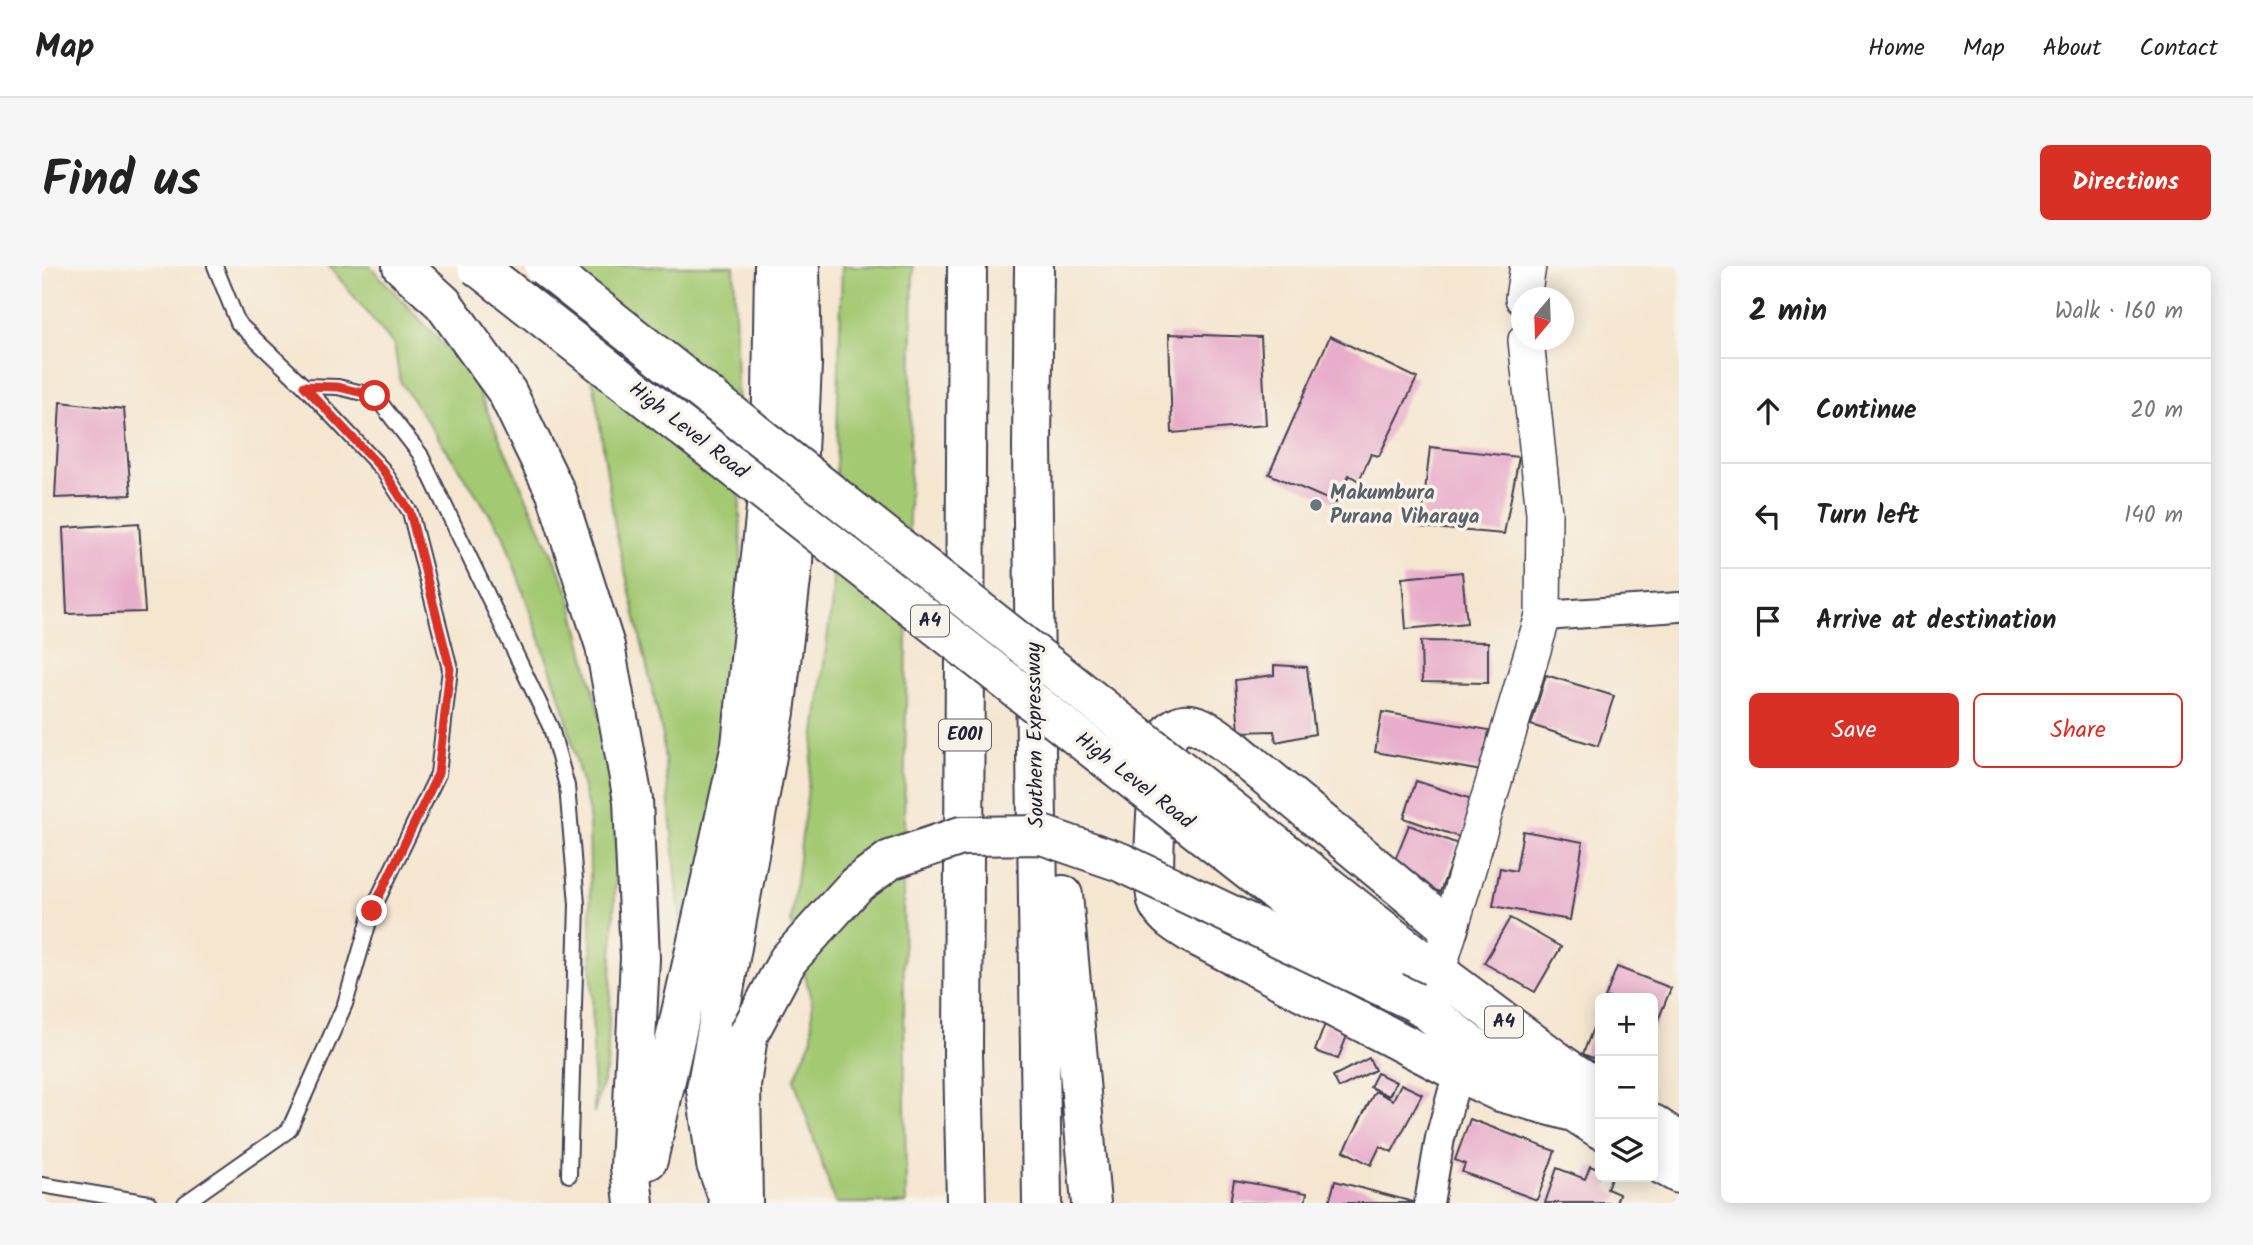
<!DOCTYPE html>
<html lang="en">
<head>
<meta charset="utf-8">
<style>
  body { margin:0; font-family:Kalam,sans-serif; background:#f6f6f6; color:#222 }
  .controls { position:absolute; right:21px; bottom:21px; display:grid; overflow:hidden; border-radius:10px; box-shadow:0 4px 18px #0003 }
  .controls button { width:63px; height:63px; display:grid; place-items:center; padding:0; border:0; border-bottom:2px solid #e0e0e0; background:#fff; color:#222; font:35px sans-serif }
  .compass { position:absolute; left:1469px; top:21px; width:63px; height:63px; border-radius:50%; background:#fff; box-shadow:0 4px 18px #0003; rotate:199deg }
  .stop { position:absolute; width:21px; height:21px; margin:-16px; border:5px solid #d93025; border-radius:50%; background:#fff }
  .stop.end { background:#d93025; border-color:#fff; box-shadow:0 2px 7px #0008 }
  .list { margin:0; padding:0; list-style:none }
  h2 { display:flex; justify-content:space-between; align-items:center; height:91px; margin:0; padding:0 28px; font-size:30px }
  h2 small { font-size:23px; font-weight:400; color:#767676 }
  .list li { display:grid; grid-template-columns:46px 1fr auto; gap:21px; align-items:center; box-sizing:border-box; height:105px; padding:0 28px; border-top:2px solid #e0e0e0 }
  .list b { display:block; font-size:26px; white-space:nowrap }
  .list em { font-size:23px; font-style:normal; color:#767676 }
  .actions { display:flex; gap:14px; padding:21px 28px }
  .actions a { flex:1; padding:16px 0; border:2px solid #d93025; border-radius:10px; text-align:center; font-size:24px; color:#d93025 }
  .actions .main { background:#d93025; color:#fff }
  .icon { flex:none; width:38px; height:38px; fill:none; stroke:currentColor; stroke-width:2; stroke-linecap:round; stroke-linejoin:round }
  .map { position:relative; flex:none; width:1637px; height:937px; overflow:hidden; border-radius:10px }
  header { display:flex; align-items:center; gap:42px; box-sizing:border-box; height:98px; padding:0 35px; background:#fff; border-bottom:2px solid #e0e0e0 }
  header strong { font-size:33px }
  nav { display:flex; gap:38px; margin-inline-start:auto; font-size:24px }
  .intro { display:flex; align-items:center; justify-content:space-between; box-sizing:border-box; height:168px; padding:0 42px }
  h1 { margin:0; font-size:49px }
  .button { padding:18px 32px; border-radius:10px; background:#d93025; color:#fff; font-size:24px; font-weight:700 }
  main { display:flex; gap:42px; padding:0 42px }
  aside { flex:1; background:#fff; border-radius:10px; box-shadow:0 4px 18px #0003 }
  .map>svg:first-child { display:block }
  .green { fill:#a4c973; stroke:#637657; stroke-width:2 }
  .building { fill:#e8adca }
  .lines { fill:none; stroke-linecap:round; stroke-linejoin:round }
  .service-casing { stroke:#423f51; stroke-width:18 }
  .minor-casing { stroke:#423f51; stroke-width:32 }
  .tertiary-casing { stroke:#423f51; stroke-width:38 }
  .trunk-casing { stroke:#423f51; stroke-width:42 }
  .motorway-casing { stroke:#423f51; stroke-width:42 }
  .service { stroke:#fff; stroke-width:14 }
  .minor { stroke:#fff; stroke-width:28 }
  .tertiary { stroke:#fff; stroke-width:35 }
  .trunk { stroke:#fff; stroke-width:38 }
  .motorway { stroke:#fff; stroke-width:38 }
  .trunk-bridge-casing { stroke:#423f51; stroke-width:42; stroke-linecap:butt }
  .motorway-bridge-casing { stroke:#423f51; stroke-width:42; stroke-linecap:butt }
  .trunk-bridge { stroke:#fff; stroke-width:38 }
  .motorway-bridge { stroke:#fff; stroke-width:38 }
  .route { stroke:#d93025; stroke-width:9 }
  .worship-dot { fill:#6b7280; stroke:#f7f3e8; stroke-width:2.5 }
  .labels { text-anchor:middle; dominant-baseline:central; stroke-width:7; stroke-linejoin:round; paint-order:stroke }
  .shield { fill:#f7f3e8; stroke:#62616f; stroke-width:2 }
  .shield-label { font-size:19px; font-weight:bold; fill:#22223b }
  .street-label { font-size:21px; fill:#22223b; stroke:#f7f3e8 }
  .worship-label { font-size:21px; font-weight:bold; fill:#5b616d; stroke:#f7f3e8; text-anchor:start }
</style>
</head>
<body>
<header>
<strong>Map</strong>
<nav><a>Home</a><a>Map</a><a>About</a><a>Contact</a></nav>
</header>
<div class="intro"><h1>Find us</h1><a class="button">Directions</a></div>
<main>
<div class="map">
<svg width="1637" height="937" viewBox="0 0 1637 937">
  <rect width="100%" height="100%" fill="#f7f3e8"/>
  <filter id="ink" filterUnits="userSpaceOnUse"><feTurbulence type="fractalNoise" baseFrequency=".0143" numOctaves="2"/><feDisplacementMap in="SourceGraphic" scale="14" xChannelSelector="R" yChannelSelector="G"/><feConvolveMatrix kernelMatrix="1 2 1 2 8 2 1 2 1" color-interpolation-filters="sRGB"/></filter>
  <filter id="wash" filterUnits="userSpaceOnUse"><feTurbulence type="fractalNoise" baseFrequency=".00686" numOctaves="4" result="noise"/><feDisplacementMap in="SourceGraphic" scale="28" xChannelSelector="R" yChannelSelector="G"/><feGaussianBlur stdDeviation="1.57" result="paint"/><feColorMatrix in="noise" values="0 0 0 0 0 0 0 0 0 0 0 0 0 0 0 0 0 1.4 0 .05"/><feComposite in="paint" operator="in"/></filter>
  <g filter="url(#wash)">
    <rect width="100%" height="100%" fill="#f5e6d0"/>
    <path class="green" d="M287,0H328L428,107L527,326L561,463L575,583L565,800L552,847L547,547L521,439L461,268L358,115L352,79Z
      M491,0H692L700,329L683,561L645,721L620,466L573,261L552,119Z
      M800,0H871L861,623L864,937H793L752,813L770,772V737L749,655L790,335Z"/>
    <g id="blocks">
      <path class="building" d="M1127,68L1219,71L1224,159L1130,167Z
        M1288,70L1375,112L1337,190L1329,188L1317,215L1307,209L1294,237L1227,208Z
        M18,136L82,143L89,229L13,232Z
        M1388,181L1477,191L1462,268L1379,261Z
        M97,257L103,346L25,348L21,262Z
        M1420,306L1425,357L1364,363L1360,312Z
        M1379,375L1446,376V417L1380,416Z
        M1232,399L1265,401L1273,468L1234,476L1232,465L1197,466L1193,414L1232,409Z
        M1504,409L1572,430L1556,480L1489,459Z
        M1340,446L1447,464L1440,505L1333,486Z
        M1374,515L1433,534L1420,572L1362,552Z
        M1367,559L1416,578L1398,626L1348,606Z
        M1481,565L1541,576L1528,654L1451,640L1458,602L1474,605Z
        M1468,652L1519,681L1493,726L1442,697Z
        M1575,701L1629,722L1611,767V732H1563Z
        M1558,744V795L1541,788Z
        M1283,758L1306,767L1296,793L1273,785Z
        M1327,792L1333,804L1297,822L1291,810Z
        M1335,807L1354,816L1347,830L1328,821Z
        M1359,818L1380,828L1350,886L1338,880L1329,899L1302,885L1333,825L1351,834Z
        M1428,853L1513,885L1495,934L1420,906L1423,898L1413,894Z
        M1548,900L1558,904V911H1569L1565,923L1577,928L1574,937H1503L1515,902L1543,913Z
        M1192,914L1265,927L1263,937H1188Z
        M1293,915L1371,936V937H1287Z"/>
    </g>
  </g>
  <g filter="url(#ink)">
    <use href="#blocks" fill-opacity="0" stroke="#423f51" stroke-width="2"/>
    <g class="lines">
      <defs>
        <path id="service" d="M262,120L296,121L333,130L378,188L509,462L525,520L535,638L527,909
          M0,919L107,937
          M143,937L247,864L303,738L330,645L396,508L408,403L368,246L341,204L262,120L196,57L173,0"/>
        <path id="minor" d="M1501,350L1637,341
          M1387,937L1398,872L1421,788"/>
        <path id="tertiary" d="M1481,32L1486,0
          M1395,707L1501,350L1502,247L1484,74"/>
        <path id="trunk" d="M1407,662L1189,481C1176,472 1153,451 1136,460C1128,463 1124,474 1122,482C1116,505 1107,618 1116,638C1123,652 1139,661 1152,669L1416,806L1458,826L1531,846
          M1368,685L1522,800L1558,824
          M1348,716L1425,776L1558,863
          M1611,858L1637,876
          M1611,894L1637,908"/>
        <path id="motorway" d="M360,0L401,37L465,126L514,227L563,380L591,534L598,692L588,901L592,937
          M992,0L990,180L1000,937
          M1021,629L1049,937
          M606,894L699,479L729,195L732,0
          M688,937L674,898L664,823L733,446L751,297L760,98L758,2
          M701,937L699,819L706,769
          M924,937L921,787L925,0"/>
      </defs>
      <use href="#service" class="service-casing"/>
      <use href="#minor" class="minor-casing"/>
      <use href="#tertiary" class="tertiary-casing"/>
      <use href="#trunk" class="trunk-casing"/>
      <use href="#motorway" class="motorway-casing"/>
      <use href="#service" class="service"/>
      <use href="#minor" class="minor"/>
      <use href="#tertiary" class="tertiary"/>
      <use href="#trunk" class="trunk"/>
      <use href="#motorway" class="motorway"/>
      <defs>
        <path id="trunk-bridge" d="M435,0L1342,711
          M502,0L1368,685"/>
        <path id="motorway-bridge" d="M706,769L746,694L814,619L848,594L919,570L1000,569L1078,596L1373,736"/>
      </defs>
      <use href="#trunk-bridge" class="trunk-bridge-casing"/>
      <use href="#motorway-bridge" class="motorway-bridge-casing"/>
      <use href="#trunk-bridge" class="trunk-bridge"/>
      <use href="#motorway-bridge" class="motorway-bridge"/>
    </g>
  </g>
  <g class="lines" filter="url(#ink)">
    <path class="route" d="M330,645L396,508L408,403L368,246L341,204L262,120L296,121L333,130"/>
  </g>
  <circle class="worship-dot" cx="1274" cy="239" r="7"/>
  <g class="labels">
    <g class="shield">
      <rect x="869" y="339.5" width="38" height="31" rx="5"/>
      <rect x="897" y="453.5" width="52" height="31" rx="5"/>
      <rect x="1443" y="740.5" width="38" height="31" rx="5"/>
    </g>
    <g class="shield-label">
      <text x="888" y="355">A4</text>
      <text x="923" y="469">E001</text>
      <text x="1462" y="756">A4</text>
    </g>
    <g class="street-label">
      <text transform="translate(646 165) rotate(38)">High Level Road</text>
      <text transform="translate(994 469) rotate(-91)">Southern Expressway</text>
      <text transform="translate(1092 515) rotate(38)">High Level Road</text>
    </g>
    <g class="worship-label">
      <text x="1288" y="227">Makumbura<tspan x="1288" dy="24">Purana Viharaya</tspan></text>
    </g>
  </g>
</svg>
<div class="controls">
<button>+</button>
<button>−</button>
<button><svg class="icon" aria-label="layers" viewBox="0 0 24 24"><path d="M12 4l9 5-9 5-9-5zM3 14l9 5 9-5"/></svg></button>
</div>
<svg class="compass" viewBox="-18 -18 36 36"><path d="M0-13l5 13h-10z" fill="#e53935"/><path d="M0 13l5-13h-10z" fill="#767676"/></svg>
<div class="stop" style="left:333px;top:130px"></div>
<div class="stop end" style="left:330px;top:645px"></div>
</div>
<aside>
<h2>2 min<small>Walk · 160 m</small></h2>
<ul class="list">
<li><svg class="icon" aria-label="ahead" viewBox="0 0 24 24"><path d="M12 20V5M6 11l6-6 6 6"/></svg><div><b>Continue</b></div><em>20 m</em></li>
<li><svg class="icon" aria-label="left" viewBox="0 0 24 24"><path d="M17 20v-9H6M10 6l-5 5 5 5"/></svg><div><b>Turn left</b></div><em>140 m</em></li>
<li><svg class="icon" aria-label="arrive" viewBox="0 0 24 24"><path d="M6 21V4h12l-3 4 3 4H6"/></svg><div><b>Arrive at destination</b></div></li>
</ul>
<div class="actions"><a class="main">Save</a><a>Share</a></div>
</aside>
</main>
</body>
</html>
